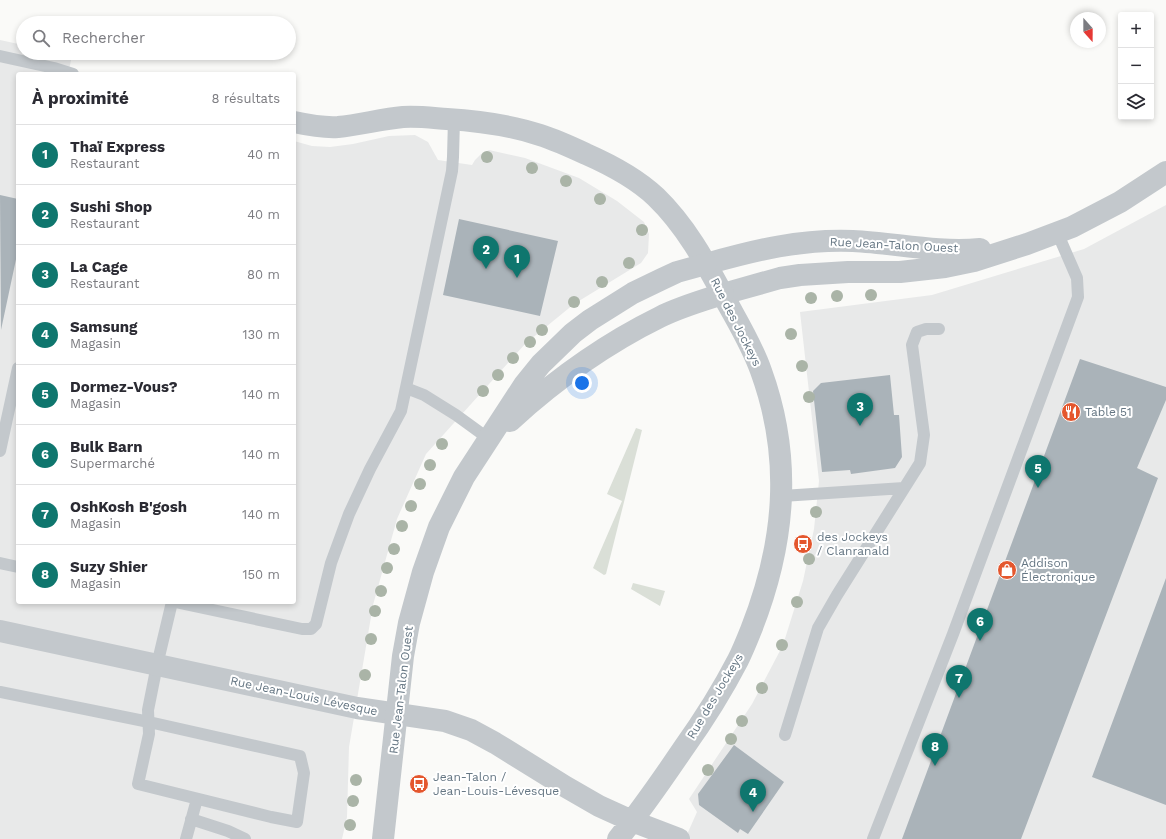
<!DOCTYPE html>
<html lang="fr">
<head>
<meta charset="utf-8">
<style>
  body { margin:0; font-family:"Work Sans",sans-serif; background:#f7f7f7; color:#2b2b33 }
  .controls { position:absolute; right:12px; top:12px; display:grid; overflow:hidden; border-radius:4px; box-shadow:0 2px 6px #0003 }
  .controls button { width:36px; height:36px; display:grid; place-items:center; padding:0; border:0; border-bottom:1px solid #e1e1e2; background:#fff; color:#2b2b33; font:20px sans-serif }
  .compass { position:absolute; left:1070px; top:12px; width:36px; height:36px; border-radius:50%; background:#fff; box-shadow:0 2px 6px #0003; rotate:159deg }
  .you { position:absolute; left:582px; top:383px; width:14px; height:14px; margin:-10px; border:3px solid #fff; border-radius:50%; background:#1a73e8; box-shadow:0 0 0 6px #1a73e833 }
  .badge { display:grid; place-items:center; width:26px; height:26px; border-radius:50%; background:#0f766e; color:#fff; font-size:13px; font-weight:700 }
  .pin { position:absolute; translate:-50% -33px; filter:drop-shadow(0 1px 2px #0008) }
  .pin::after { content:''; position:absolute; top:21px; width:14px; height:12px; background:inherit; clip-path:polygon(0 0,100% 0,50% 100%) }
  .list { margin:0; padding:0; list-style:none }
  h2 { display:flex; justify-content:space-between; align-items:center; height:52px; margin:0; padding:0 16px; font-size:17px }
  h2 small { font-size:13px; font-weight:400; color:#7c7c81 }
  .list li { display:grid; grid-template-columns:26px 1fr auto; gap:12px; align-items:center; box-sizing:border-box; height:60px; padding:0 16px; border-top:1px solid #e1e1e2 }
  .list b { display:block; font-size:15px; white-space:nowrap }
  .list p { margin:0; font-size:13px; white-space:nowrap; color:#7c7c81 }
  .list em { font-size:13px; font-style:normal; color:#7c7c81 }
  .icon { flex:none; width:22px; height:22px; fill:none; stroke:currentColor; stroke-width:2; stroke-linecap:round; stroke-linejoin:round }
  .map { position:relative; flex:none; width:1166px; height:839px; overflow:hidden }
  .search { position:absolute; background:#fff; box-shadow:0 2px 6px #0003; left:16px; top:16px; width:280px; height:44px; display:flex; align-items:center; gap:10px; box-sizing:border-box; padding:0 14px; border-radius:22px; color:#7c7c81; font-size:15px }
  .panel { position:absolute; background:#fff; box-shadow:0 2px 6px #0003; left:16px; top:72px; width:280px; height:532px; border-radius:4px }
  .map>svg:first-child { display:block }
  .built { fill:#e8e9e9 }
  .green { fill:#dadfd7 }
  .building { fill:#aab3b9 }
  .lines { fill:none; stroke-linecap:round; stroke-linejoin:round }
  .service { stroke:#c3c8cc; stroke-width:12 }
  .minor { stroke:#c3c8cc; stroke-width:22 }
  .tertiary { stroke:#c3c8cc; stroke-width:22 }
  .tree { fill:#aab4a7 }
  .labels { text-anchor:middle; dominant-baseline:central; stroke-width:4; stroke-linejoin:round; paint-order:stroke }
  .street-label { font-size:12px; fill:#657683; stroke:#fff }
  .poi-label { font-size:12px; fill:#657683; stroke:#fff; text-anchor:start }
</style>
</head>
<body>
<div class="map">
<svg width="1166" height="839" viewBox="0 0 1166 839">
  <rect width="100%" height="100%" fill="#fafaf8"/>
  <path class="built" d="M0,40L23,45V53H60L72,56L68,74H18V602H294V141L312,146L330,147L353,144L389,136L415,135L428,142L438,160L472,165L475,160L481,154L489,150L525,158L579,178L617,201L644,222L649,234L648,253L641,263L574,304L525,344L426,454L397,519L373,605L349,747L347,817L342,839H0Z
    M1166,205V839H685L697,812L689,799L752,704L783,645L803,581L814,529L819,481L800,312L932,295L1084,249Z"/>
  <path class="green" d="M636,428L642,430L606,574L604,575L593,568L622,501L607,494Z
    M633,583L665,591L660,606L631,589Z"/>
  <path class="building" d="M0,195L18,199V250L1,330Z
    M459,219L558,241L540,316L443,295Z
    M1080,359L1166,387V400L1137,468L1158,478L1021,839H902Z
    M890,375L894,415H899L902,457L895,468L851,474L850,470L822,472L813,391L821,383Z
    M1166,578V805L1092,777Z
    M734,745L784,782L748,834L740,829L738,833L699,805L698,794Z"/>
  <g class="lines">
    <path class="service" d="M0,56L54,68L73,74
      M406,388L424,395L456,415L489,439
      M0,451L18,368
      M782,496L904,488
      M0,563L18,567
      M175,602L302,629H311L316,624L331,563L349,514L370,469L401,411L452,171L453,157L454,119
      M0,692L149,722L300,756L304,773L297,822L271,817L138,784L149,734L148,710L157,665L172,602
      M785,735L818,628L837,595L920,463L924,435L912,345L917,332L926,329H939
      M191,819L228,831L245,839
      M186,839L197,799
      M873,839L953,634L1078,297L1077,278L1057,232"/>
    <path class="minor" d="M294,122C308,125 323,128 338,127C360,125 381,119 403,117C418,116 433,118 447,119C479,121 510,125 540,135C556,140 571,147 586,154C611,165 636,178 656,197C685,225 705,261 724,297C737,321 752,345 761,371C793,459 785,544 751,630C747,640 743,650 738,660C722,691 703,721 683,749C662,780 641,810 618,839
      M706,264C756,250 800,239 853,241C895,243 937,253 980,249
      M723,294L780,278L800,275L848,272H900L945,267L974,261L1027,244L1072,227L1120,202L1166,172
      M0,631L357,708L445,721L471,730L495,743L566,787L599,806L632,821L679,839"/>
    <path class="tertiary" d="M510,421C555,380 605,344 660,317C680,307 701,301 723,294
      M383,839L403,656L409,623L423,572L439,527L464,477L524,385L541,364L573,333L590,320L633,293L662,279L677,272L706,264"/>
  </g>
  <g class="tree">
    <circle cx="487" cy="157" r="6"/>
    <circle cx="532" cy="168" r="6"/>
    <circle cx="566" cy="181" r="6"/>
    <circle cx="600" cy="199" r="6"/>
    <circle cx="642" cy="230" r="6"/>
    <circle cx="629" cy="263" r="6"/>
    <circle cx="602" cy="282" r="6"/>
    <circle cx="871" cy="295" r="6"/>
    <circle cx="837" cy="296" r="6"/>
    <circle cx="811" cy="298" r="6"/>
    <circle cx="574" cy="302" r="6"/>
    <circle cx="542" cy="330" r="6"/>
    <circle cx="791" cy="334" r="6"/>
    <circle cx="530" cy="342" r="6"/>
    <circle cx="513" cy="358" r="6"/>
    <circle cx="802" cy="366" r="6"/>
    <circle cx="498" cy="375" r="6"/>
    <circle cx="483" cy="391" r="6"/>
    <circle cx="809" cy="397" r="6"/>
    <circle cx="442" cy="444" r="6"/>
    <circle cx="430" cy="465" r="6"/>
    <circle cx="420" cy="484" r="6"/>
    <circle cx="411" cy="506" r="6"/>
    <circle cx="816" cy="512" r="6"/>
    <circle cx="402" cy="526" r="6"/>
    <circle cx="394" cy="549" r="6"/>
    <circle cx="809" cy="559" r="6"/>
    <circle cx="387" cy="568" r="6"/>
    <circle cx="381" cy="591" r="6"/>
    <circle cx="797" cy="602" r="6"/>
    <circle cx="375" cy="611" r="6"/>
    <circle cx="371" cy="639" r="6"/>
    <circle cx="782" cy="645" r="6"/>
    <circle cx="365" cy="675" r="6"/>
    <circle cx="762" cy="688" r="6"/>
    <circle cx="742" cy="721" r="6"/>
    <circle cx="731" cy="739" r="6"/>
    <circle cx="708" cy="770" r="6"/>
    <circle cx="356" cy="780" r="6"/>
    <circle cx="353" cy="801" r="6"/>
    <circle cx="350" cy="825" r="6"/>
  </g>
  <defs>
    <symbol id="restaurant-disc" viewBox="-11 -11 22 22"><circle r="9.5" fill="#e4572e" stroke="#fff"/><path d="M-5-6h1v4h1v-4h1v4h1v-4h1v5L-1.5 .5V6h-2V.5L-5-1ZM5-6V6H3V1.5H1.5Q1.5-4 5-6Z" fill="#fff"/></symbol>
    <symbol id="bus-disc" viewBox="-11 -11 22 22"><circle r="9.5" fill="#e4572e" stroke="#fff"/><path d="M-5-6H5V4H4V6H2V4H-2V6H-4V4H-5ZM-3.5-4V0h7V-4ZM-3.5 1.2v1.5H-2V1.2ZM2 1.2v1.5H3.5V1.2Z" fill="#fff"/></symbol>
    <symbol id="shop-disc" viewBox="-11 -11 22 22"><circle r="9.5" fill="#e4572e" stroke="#fff"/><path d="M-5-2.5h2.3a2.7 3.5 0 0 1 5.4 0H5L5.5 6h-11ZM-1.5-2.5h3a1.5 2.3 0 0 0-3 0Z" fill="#fff"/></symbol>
  </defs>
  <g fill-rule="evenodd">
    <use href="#restaurant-disc" x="1060" y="401" width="22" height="22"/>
    <use href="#bus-disc" x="792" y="533" width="22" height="22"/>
    <use href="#shop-disc" x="996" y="559" width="22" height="22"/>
    <use href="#bus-disc" x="408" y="773" width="22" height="22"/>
  </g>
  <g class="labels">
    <g class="street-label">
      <text transform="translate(894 245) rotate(3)">Rue Jean-Talon Ouest</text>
      <text transform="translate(736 322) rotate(63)">Rue des Jockeys</text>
      <text transform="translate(401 690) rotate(-83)">Rue Jean-Talon Ouest</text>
      <text transform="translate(304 696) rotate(12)">Rue Jean-Louis Lévesque</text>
      <text transform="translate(715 696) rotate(-59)">Rue des Jockeys</text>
    </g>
    <g class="poi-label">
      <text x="1085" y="412">Table 51</text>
      <text x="817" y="537">des Jockeys<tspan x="817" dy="14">/ Clanranald</tspan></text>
      <text x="1021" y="563">Addison<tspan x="1021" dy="14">Électronique</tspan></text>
      <text x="433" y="777">Jean-Talon /<tspan x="433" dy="14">Jean-Louis-Lévesque</tspan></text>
    </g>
  </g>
</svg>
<div class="controls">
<button>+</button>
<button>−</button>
<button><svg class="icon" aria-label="layers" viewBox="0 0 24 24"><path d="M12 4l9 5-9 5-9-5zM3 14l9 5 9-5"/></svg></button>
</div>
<svg class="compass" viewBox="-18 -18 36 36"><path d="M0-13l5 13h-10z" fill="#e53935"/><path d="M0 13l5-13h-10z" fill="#7c7c81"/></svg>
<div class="you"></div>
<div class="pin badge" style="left:517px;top:278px">1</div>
<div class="pin badge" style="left:486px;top:269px">2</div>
<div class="pin badge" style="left:860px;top:426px">3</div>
<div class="pin badge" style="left:753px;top:812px">4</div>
<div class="pin badge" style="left:1038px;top:488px">5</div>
<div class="pin badge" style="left:980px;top:641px">6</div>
<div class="pin badge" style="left:959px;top:698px">7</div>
<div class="pin badge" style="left:935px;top:766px">8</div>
<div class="search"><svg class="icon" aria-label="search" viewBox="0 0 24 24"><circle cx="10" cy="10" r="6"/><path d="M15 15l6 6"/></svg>Rechercher</div>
<section class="panel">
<h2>À proximité<small>8 résultats</small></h2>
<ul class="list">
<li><span class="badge">1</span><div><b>Thaï Express</b><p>Restaurant</p></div><em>40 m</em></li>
<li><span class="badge">2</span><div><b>Sushi Shop</b><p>Restaurant</p></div><em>40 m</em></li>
<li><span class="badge">3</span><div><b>La Cage</b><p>Restaurant</p></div><em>80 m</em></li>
<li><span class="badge">4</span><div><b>Samsung</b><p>Magasin</p></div><em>130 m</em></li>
<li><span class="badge">5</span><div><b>Dormez-Vous?</b><p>Magasin</p></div><em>140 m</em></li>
<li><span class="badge">6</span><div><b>Bulk Barn</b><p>Supermarché</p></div><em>140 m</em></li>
<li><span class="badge">7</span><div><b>OshKosh B'gosh</b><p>Magasin</p></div><em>140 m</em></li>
<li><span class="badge">8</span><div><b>Suzy Shier</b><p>Magasin</p></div><em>150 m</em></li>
</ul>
</section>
</div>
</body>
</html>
